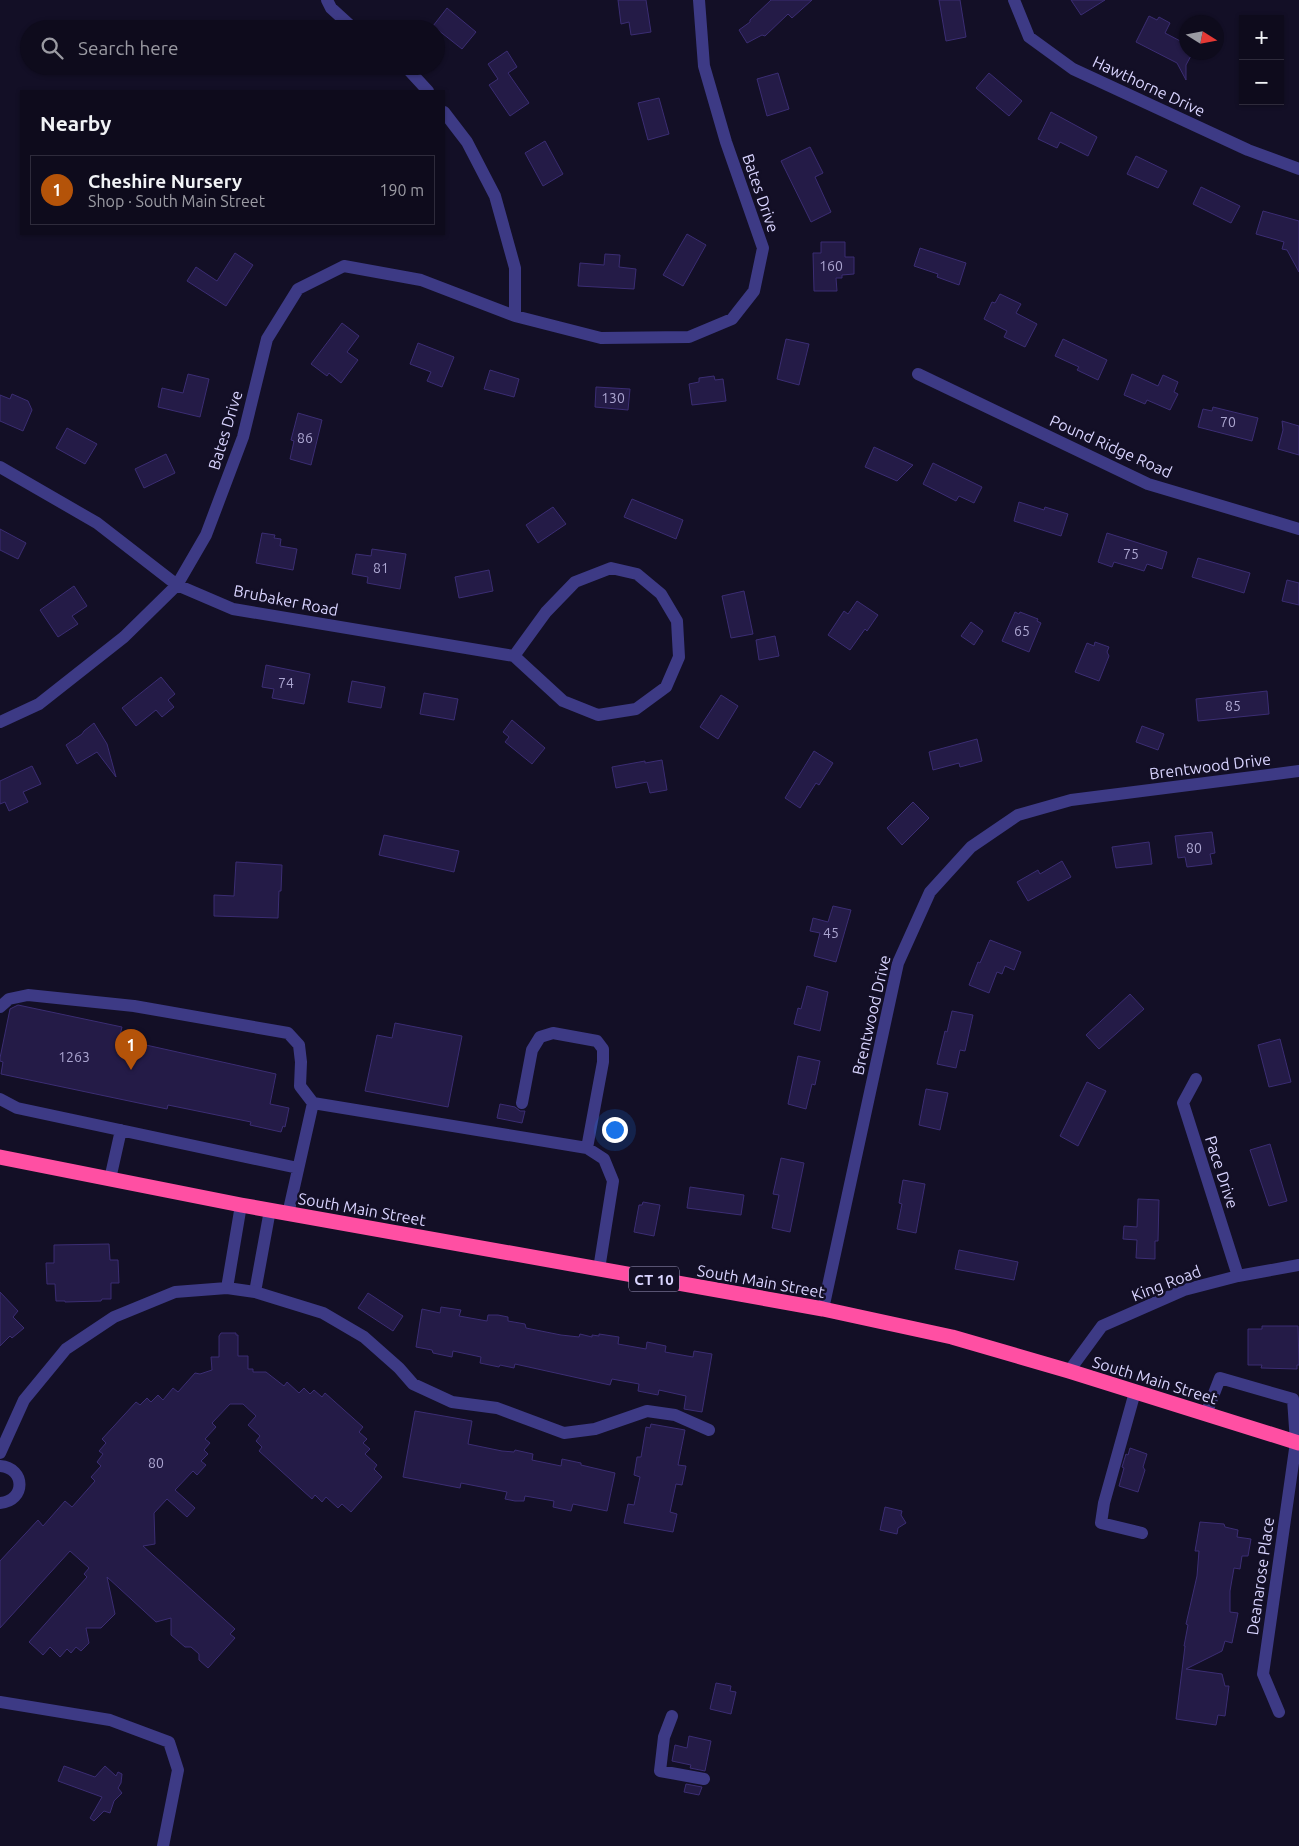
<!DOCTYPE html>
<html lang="en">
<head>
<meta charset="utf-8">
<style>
  body { margin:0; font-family:Ubuntu,sans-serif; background:#171425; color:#f1f3f6 }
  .controls { position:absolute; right:15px; top:15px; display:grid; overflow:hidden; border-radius:0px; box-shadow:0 1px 4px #0004 }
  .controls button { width:45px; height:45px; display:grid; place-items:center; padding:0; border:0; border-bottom:1px solid #2e2b3b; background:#0e0b1c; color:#f1f3f6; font:25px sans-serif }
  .compass { position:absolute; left:1179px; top:15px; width:45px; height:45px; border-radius:50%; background:#0e0b1c; box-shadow:0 1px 4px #0004; rotate:101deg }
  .you { position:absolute; left:614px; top:1129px; width:18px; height:18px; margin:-12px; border:4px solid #fff; border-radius:50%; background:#1a73e8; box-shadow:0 0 0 8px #1a73e833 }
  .badge { display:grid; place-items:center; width:32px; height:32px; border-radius:50%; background:#b45309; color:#fff; font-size:16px; font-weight:700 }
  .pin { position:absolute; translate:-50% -41px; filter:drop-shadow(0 1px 2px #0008) }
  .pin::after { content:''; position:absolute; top:26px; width:18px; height:15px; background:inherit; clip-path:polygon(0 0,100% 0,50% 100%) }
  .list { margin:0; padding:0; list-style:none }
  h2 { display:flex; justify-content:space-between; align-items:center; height:65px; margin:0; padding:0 20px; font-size:21px }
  h2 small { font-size:16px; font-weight:400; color:#9b9ba3 }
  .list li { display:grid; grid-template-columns:32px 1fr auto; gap:15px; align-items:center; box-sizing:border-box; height:70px; margin:0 10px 10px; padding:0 10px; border:1px solid #2e2b3b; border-radius:0px }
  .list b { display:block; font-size:19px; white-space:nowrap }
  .list p { margin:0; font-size:16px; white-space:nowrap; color:#9b9ba3 }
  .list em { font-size:16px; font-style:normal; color:#9b9ba3 }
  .icon { flex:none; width:28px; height:28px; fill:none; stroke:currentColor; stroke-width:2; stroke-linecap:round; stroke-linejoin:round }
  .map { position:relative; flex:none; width:1299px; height:1846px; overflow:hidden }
  .search { position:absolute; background:#0e0b1c; box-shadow:0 1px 4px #0004; left:20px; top:20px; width:425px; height:55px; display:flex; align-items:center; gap:12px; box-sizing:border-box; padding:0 18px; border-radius:28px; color:#9b9ba3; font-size:19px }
  .panel { position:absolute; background:#0e0b1c; box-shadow:0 1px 4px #0004; left:20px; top:90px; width:425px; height:145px; border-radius:0px }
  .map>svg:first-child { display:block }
  .building { fill:#241b47; stroke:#3b2d73 }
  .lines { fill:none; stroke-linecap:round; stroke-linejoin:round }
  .minor { stroke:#3d3a85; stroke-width:12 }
  .highway { stroke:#ff4fa3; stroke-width:15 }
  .labels { text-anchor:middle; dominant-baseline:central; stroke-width:5; stroke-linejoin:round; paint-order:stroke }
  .number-label { font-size:14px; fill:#aca6d1 }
  .shield { fill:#130f26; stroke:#9e99be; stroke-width:1 }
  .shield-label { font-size:15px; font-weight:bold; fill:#d9d4ff }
  .street-label { font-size:16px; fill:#d9d4ff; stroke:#130f26 }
</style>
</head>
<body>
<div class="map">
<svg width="1299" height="1846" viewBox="0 0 1299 1846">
  <rect width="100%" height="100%" fill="#130f26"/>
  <path class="building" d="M618,0H646L651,32L631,35L629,22L621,24Z
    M771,0H812L792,18L788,14L765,36L762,35L747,43L739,30L750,22V20Z
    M939,0H960L966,37L946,41Z
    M1071,0H1105L1081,15Z
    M447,8L476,32L462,49L433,26Z
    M1149,16L1157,20L1159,17L1170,23L1165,33L1186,44V52H1193L1186,65V80L1177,63L1136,42Z
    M507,51L517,67L508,73L529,103L510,116L489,85L498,79L488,64Z
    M778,73L789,109L767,116L757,79Z
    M989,73L1022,101L1009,116L976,88Z
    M659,98L669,134L648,140L638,103Z
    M1051,112L1097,137L1088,156L1060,142L1057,148L1038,139Z
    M545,141L563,174L543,186L525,153Z
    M810,147L823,173L815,177L831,212L811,222L781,161Z
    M1136,156L1167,171L1158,188L1127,174Z
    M1201,187L1240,206L1231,223L1193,204Z
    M1263,211L1299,221V272L1287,250L1282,249L1284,242L1256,234Z
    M687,234L706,245L683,286L663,275Z
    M821,242H845V257H854V274L842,275V278H836L837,291H814L813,253H821Z
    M920,248L966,263L959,285L937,277L938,274L914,266Z
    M235,253L253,265L226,306L187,281L196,267L217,281Z
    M605,254L620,255L619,267L636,269L634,289L578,286L580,263L604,265Z
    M1000,294L1021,304L1016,313L1037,324L1025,347L1004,337L1007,331L984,319L992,302L995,303Z
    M342,323L359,336L347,352L358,360L341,383L329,373L327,376L311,364Z
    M786,339L809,344L799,385L777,379Z
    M1063,339L1107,360L1098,380L1077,370L1079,367L1055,356Z
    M418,343L454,357L442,387L427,381L431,372L410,364Z
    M490,370L519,379L514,397L484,389Z
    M188,374L209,379L200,417L158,407L162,388L183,393Z
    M1132,374L1158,386L1163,375L1178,382L1174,392L1178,394L1170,410L1147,400L1145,404L1124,395Z
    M714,376L715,380L723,379L726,401L692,405L689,384L699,382V378Z
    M596,387L630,389L628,410L595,407Z
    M12,394L28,401L32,410L23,431L0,421V395L10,399Z
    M1213,407L1258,418L1252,441L1198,427L1203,409L1212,411Z
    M298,413L322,420L311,465L290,459L294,441L291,440Z
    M1282,421L1299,426V455L1278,449L1283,430Z
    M67,428L97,444L85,464L56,448Z
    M874,447L913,465L897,481L865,467Z
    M166,454L175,473L144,488L135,469Z
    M933,463L982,487L974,503L959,496L956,501L923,484Z
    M632,499L683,520L676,539L624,517Z
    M1019,502L1044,510L1045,507L1068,514L1061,536L1014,521Z
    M553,507L566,524L538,543L526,525Z
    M0,529L26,543L18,559L0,550Z
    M262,533L275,535L274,538L281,539L280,546L297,549L293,570L256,563Z
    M1107,533L1167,552L1162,569L1147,564L1144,571L1114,562L1112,567L1098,562Z
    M372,549L406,554L400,589L367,583L368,577L352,574L356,554L371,556Z
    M1198,558L1250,573L1244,593L1192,577Z
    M489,570L493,591L459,598L455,577Z
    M1287,580L1299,583V605L1282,601Z
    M74,586L87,606L72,616L78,624L58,637L40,610Z
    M744,591L753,634L731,638L722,596Z
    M857,601L878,615L867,631L865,629L850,650L828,635L844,611L848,614Z
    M1015,612L1019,614L1020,612L1038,619L1037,621L1041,623L1029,652L1002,641Z
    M971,622L983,631L974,645L961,636Z
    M775,636L779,656L759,660L756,640Z
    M1095,642L1109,647L1107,652L1109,656L1099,681L1075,672L1087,643L1094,646Z
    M266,665L310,674L304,704L272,698L274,689L262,687Z
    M161,677L175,694L168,700L174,707L162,717L156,710L136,726L122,708Z
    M352,681L385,687L381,708L348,702Z
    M1267,691L1269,714L1198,721L1196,699Z
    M424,693L458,699L454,720L420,714Z
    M721,695L738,706L718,739L700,727Z
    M512,720L545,748L532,764L505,742L509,737L503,732Z
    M94,723L107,744L116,777L97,752L77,764L66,745L82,734L84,731Z
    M1142,726L1164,734L1158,750L1136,742Z
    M977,739L982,761L960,767L959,763L933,770L929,752Z
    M814,751L833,763L819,785L816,783L800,808L785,798Z
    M662,760L667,790L650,793L647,782L616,788L612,767L645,761V763Z
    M32,766L41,784L23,792L28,802L9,811L5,802L0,804V781Z
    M913,802L929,818L902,845L887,828Z
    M1212,832L1215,853L1210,854L1212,864L1187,867L1185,857L1178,858L1175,836Z
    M384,835L459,851L454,872L379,855Z
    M1149,842L1152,864L1116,868L1112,847Z
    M1062,861L1071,877L1028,901L1017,882L1038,870L1040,874Z
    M236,862L282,865L281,891H279L278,918L214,916V895L234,896Z
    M833,906L851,910L836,962L814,956L820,933L810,931L813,918L828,922Z
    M990,940L1021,952L1014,970L1005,966L1002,974L997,972L989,993L969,985L978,962L980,963Z
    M807,986L828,992L820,1031L794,1024L798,1008L801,1009Z
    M1130,994L1144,1009L1099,1049L1086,1035Z
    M18,1005L122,1027L119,1039L276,1074L270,1104L289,1108L285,1127L283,1126L281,1132L250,1125L251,1122L168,1105L167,1109L1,1074L3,1062L0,1061V1058L10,1009Z
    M952,1011L973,1015L965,1051L960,1050L956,1068L937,1064L945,1031L947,1032Z
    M395,1023L462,1036L448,1107L365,1091L377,1035L392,1038Z
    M1280,1039L1291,1082L1269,1087L1258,1045Z
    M798,1056L820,1061L815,1085L812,1084L806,1109L788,1104Z
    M1087,1082L1106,1091L1078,1146L1060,1136Z
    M926,1089L948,1093L940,1130L919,1125Z
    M500,1104L515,1107L520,1111H525L522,1123L497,1118Z
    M1270,1144L1287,1201L1269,1206L1250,1150Z
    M781,1158L804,1163L790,1232L772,1228L779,1195L773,1194Z
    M903,1180L925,1184L916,1233L897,1229L902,1204L899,1203Z
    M690,1187L744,1195L741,1215L687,1208Z
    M1138,1199L1159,1200L1158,1241H1155V1259L1136,1258L1137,1240L1123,1239L1124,1226L1137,1227Z
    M643,1202L660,1205L654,1236L634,1232L639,1205H642Z
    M109,1244L110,1260H118L119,1283H111V1299H102L101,1301L65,1302V1301H56L55,1284H47L46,1263H54V1245Z
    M959,1250L1018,1262L1014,1280L955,1269Z
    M0,1292L18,1311L13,1317L24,1328L12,1338L10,1336L0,1346Z
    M368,1293L403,1316L393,1331L358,1308Z
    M441,1307L461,1310L459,1316L487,1321L488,1315H498L508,1317V1321L525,1324L526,1328L561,1335L579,1337L580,1334L592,1337V1335L599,1336V1334L619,1337L618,1344L646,1349L647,1342L666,1346L665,1352L693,1357L694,1351L712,1354L702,1412L684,1409L686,1396L659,1390L658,1395L638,1391L639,1384L612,1379L610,1385L515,1364L514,1368L500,1365L499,1367L480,1363L481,1357L453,1351L452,1357L433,1353L432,1350L416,1347L422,1309L440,1313Z
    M1262,1326H1298L1299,1365H1297V1369L1261,1368L1262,1365H1248V1329H1262Z
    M221,1333H236V1335H238V1356H248V1369H253V1372H266L284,1386L287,1382L299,1393L304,1388L310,1394L314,1390L322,1397L325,1393L363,1427L359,1432L367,1439L363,1443L370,1449L365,1454L377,1465L374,1469L382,1477L351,1512L342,1504L338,1508L326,1497L322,1502L315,1495L312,1499L259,1451L262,1447L256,1441L260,1436L248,1425L256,1416L243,1404H230L212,1423L216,1427L205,1439L210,1443L204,1450L208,1454L201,1461L206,1465L197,1475L193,1471L175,1490L195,1508L187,1517L167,1499L154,1513L155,1544L143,1546L235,1629L230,1634L235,1638L208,1668L199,1660V1654L191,1647H185L171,1635V1618L156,1622L107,1577L115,1614L101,1628H86L89,1643L81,1651L76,1647L71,1653L67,1649L60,1657L50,1647L43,1655L29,1642L87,1577L84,1574L89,1568L70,1551L0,1628V1561L38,1520L43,1526L65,1501L72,1507L95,1481L91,1477L101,1466L97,1462L103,1454L99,1451L106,1443L102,1439L136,1402L140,1405L147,1398L151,1402L158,1395L163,1400L173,1388L178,1392L195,1373L200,1374L212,1370L211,1357H219V1336Z
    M415,1411L472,1421L468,1444L502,1451L514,1452L515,1450L533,1454L532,1460L561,1466L562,1459L581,1463V1465L615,1473L607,1511L573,1504L571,1511L553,1507L554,1501L525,1496L524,1501H515L505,1499L507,1492L461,1483L460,1488L403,1477Z
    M651,1424L685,1430L678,1465L686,1466L682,1485L676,1484L670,1512L677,1514L673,1532L624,1523L628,1504L634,1505L640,1477L634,1475L637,1457H641L646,1427L650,1428Z
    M1130,1448L1147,1454L1143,1467L1145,1470L1138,1492L1119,1486L1124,1468L1122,1467L1126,1454L1128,1455Z
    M885,1507L902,1511L901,1515L906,1523L898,1528L897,1534L880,1530Z
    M1200,1522L1224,1524L1225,1527L1238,1530L1237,1537L1251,1539L1248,1556H1242L1240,1569L1234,1568L1230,1591V1612L1238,1613L1232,1643L1225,1641L1222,1651L1186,1669L1222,1674L1225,1686H1229L1225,1716L1218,1715L1216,1725L1176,1719L1185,1646H1184L1188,1625L1186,1624L1197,1576L1199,1551H1195Z
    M716,1683L731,1686L730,1691L736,1692L731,1714L710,1709Z
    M689,1736L711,1741L705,1771L690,1768L691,1765L672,1761L675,1745L687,1748Z
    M64,1766L95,1777L105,1766L116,1776L118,1772L122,1774L121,1783L118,1788L122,1793L114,1801L110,1813L104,1811L94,1821L90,1818L102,1797L58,1781Z
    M686,1784L702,1787L699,1795L684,1792Z"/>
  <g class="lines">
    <path class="minor" d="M327,0L331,8L354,29
      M1014,0L1029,37L1073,69L1248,150L1299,169
      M405,66L428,91
      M444,112L467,142L495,196L515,268V316
      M918,374L1148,484L1299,529
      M0,467L97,523L177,585L233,609L514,656
      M611,568L637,574L661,594L677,621L679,657L666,687L636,709L598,715L563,701L514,656L546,612L575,582Z
      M0,722L39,704L124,637L177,585L206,535L243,437L267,339L298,289L344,266L421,280L515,316L601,338L689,337L732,319L754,291L763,248L726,142L704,66L699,0
      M0,1007L9,999L28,995L134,1006L288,1033L299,1045L301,1062L300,1086L313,1103
      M1196,1079L1183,1103L1238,1276
      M0,1099L17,1108L298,1168
      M522,1103L532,1050L540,1037L553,1033L597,1041L603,1049V1062L587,1148
      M110,1179L121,1130
      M288,1214L313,1103L587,1148L604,1159L613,1181L599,1269
      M227,1288L241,1205
      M255,1292L270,1210
      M823,1309L898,963L930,892L971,847L1018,815L1071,800L1299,771
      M1069,1371L1102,1326L1184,1290L1238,1276L1299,1265
      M1135,1392L1104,1503L1101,1523L1142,1533
      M1206,1414L1220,1378L1293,1399L1296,1442L1263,1674L1279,1712
      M0,1453L24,1400L66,1349L114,1317L175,1292L227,1288L255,1292L323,1313L364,1337L399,1368L413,1384L452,1402L497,1408L564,1433L595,1429L647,1411L675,1415L709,1430
      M0,1466C26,1468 26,1501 0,1503
      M0,1702L110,1720L169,1742L178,1770L163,1846
      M672,1716L664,1737L660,1771L704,1779"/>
    <path class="highway" d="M0,1157L241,1205L823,1309L952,1337L1069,1371L1299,1443"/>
  </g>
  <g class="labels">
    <g class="number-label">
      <text x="831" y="266">160</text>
      <text x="613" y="398">130</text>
      <text x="1228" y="422">70</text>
      <text x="305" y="438">86</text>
      <text x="1131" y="554">75</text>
      <text x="381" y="568">81</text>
      <text x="1022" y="631">65</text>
      <text x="286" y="683">74</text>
      <text x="1233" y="706">85</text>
      <text x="1194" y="848">80</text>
      <text x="831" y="933">45</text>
      <text x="74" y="1057">1263</text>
      <text x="156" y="1463">80</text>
    </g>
    <rect class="shield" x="629" y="1266.5" width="50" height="25" rx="4"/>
    <g class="shield-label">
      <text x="654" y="1279">CT 10</text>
    </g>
    <g class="street-label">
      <text transform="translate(1149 86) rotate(25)">Hawthorne Drive</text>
      <text transform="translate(761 193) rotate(71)">Bates Drive</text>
      <text transform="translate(225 430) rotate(-73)">Bates Drive</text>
      <text transform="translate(1111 446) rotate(24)">Pound Ridge Road</text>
      <text transform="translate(286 600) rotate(11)">Brubaker Road</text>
      <text transform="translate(1210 766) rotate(-7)">Brentwood Drive</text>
      <text transform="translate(871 1015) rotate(-77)">Brentwood Drive</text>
      <text transform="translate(1222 1172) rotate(72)">Pace Drive</text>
      <text transform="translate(362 1209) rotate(10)">South Main Street</text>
      <text transform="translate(761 1281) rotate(10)">South Main Street</text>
      <text transform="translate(1166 1283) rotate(-21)">King Road</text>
      <text transform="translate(1155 1380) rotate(17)">South Main Street</text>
      <text transform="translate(1260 1576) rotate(-82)">Deanarose Place</text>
    </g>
  </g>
</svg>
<div class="controls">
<button>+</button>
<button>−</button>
</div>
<svg class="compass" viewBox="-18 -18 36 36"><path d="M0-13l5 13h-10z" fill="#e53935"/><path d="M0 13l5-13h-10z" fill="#9b9ba3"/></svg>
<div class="you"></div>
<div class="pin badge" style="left:131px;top:1070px">1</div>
<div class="search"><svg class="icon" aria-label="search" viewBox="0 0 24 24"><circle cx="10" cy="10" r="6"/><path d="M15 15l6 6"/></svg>Search here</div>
<section class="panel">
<h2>Nearby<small></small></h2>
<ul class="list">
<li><span class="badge">1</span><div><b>Cheshire Nursery</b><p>Shop · South Main Street</p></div><em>190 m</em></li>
</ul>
</section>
</div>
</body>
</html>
